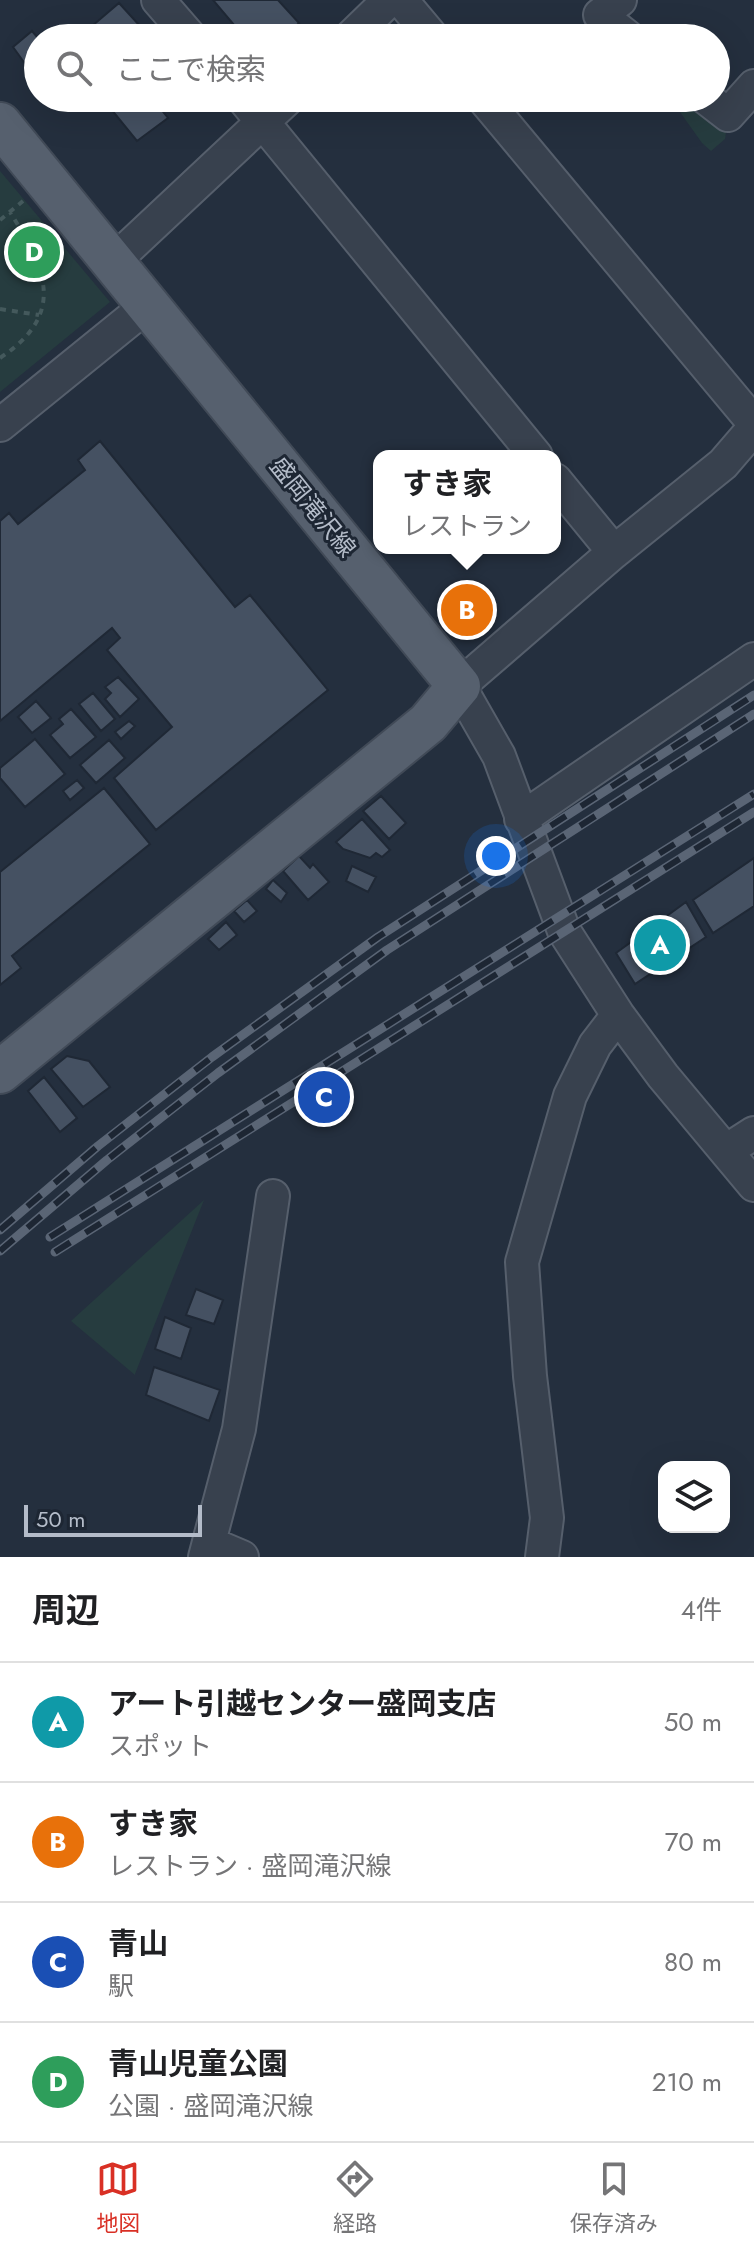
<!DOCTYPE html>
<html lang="ja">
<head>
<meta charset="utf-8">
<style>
  body { margin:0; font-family:Jost,"Noto Sans JP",sans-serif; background:#f6f6f6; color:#202124 }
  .controls { position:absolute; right:24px; bottom:24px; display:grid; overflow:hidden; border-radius:16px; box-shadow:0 8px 32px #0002 }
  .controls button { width:72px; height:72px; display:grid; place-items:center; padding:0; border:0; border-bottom:2px solid #e0e0e0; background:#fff; color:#202124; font:40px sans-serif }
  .scale { position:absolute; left:24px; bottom:20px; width:178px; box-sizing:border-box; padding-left:8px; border:4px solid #b4bcc9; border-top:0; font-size:22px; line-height:28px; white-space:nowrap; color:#b4bcc9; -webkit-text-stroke:6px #1d2633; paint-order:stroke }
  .you { position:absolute; left:496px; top:856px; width:28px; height:28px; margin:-20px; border:6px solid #fff; border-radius:50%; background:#1a73e8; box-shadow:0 0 0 12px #1a73e833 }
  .badge { display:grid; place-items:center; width:52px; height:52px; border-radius:50%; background:#d93025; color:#fff; font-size:26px; font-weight:700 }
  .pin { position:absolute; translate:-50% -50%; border:4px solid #fff; box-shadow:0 2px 8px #0006 }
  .popup { position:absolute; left:373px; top:450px; width:188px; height:104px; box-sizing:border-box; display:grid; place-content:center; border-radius:16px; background:#fff; filter:drop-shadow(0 2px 6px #0005); font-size:26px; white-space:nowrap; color:#757577 }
  .popup b { font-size:30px; color:#202124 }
  .popup::after { content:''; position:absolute; left:50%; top:100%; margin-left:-16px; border:16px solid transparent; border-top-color:#fff }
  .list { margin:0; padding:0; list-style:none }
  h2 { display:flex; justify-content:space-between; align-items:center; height:104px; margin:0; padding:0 32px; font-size:34px }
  h2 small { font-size:26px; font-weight:400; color:#757577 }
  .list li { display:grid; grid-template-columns:52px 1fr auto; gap:24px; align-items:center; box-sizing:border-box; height:120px; padding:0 32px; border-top:2px solid #e0e0e0 }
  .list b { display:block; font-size:30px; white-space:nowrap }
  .list p { margin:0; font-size:26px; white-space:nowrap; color:#757577 }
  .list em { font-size:26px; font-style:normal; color:#757577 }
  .icon { flex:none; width:44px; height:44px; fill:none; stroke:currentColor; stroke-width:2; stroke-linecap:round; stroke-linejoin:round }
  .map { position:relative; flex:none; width:754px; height:1557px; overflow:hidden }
  .search { position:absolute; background:#fff; box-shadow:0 8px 32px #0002; left:24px; right:24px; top:24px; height:88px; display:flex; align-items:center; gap:20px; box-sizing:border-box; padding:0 28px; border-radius:44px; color:#757577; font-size:30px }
  .sheet { height:584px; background:#fff }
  nav { display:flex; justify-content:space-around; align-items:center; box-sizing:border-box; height:112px; border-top:2px solid #e0e0e0; background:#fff; font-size:22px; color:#757577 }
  nav a { display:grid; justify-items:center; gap:4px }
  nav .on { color:#d93025 }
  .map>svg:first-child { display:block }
  .green { fill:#263c3f }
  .building { fill:#455162; stroke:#1f2835; stroke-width:2 }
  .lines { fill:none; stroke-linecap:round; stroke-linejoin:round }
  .minor-casing { stroke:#565f6c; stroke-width:36 }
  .major-casing { stroke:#414a57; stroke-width:46 }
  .path { stroke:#44595c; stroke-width:4; stroke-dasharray:6 6; stroke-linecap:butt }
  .minor { stroke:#38414e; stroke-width:32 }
  .major { stroke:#56606e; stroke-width:42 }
  .rail-casing { stroke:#5a6575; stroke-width:9 }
  .rail { stroke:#1d2633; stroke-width:6; stroke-dasharray:18; stroke-linecap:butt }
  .labels { text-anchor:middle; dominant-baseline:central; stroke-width:6; stroke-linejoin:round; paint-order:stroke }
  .street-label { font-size:24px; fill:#b4bcc9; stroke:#1d2633 }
</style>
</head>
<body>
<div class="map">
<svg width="754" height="1557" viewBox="0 0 754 1557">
  <rect width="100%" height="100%" fill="#242f3e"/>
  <path class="green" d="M670,98H693L727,126L725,139L711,151L702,143Z
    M0,171L110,302L0,392Z
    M204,1200L135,1374V1375L71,1321Z"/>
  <path class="building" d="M213,0H278L299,23L294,28L302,37L245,38Z
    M119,3L140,26L127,38H90L85,32Z
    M32,31L38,38V55L26,65L13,47Z
    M102,98H152L168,118L137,141Z
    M100,441L235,607L250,595L328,690L156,830L114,778L172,727L107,650L120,638L112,628L0,721V521L9,513L18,524L85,470L78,460Z
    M463,583L492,620L473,636L442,600Z
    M118,677L139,699L120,717L105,699L111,693L105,687Z
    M93,693L115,719L101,731L79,704Z
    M36,701L51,718L32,733L18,717Z
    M71,709L96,737L70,758L50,735L63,724L59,719Z
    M129,721L135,726L121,739L115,732Z
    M35,739L65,774L25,807L0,778V768Z
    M109,740L125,758L96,783L80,765Z
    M77,780L84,788L70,800L63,791Z
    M104,788L150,844L12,956L21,968L0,985V872Z
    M381,796L406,823L389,839L363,811Z
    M362,819L390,850L382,857L376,853L370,858L343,849L336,842Z
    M299,856L310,868L313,864L329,882L308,900L283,871Z
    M754,858V906L713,933L693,900Z
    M352,866L376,877L368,892L346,881Z
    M273,880L287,893L281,902L266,889Z
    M247,900L257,911L244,922L234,911Z
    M686,902L706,937L635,984L616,953Z
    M226,922L237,935L219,950L208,939Z
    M67,1056L89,1061L110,1087L83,1107L51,1069Z
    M44,1077L77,1118L60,1132L28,1091Z
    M196,1289L223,1300L214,1324L186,1315Z
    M165,1317L191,1328L181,1359L155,1349Z
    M154,1367L220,1390L209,1421L146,1395Z"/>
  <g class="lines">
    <defs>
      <path id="minor" d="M158,0L191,38
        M401,0L433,38
        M620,0L600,15L629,38
        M350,38L389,0
        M243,98L536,456
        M483,98L754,423
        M706,98L728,115L754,86
        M113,262L288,98
        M0,425L148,305
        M754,428L723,464L614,552L459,686L499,756L564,931L618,1015L663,1076L754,1185
        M555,480L614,552
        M521,819L754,659
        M726,1151L754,1133
        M209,1543L242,1557
        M205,1557L239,1429L273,1196
        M542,1557L547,1518L530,1376L522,1262L570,1096L595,1045L618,1015"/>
      <path id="major" d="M0,124L459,686L428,723L0,1072"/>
    </defs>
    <use href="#minor" class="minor-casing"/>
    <use href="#major" class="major-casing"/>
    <path class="path" d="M0,220L23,201
      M0,309L39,315
      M0,358C68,313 45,268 10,212"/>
    <use href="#minor" class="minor"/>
    <use href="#major" class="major"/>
    <defs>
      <path id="rail" d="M0,1230L98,1146L212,1057L378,937L754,695
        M50,1237L754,794
        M0,1251L107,1160L218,1073L387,950L754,714
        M55,1252L754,812"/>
    </defs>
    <use href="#rail" class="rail-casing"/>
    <use href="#rail" class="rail"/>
  </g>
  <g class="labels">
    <g class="street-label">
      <text transform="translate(313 507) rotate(51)">盛岡滝沢線</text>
    </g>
  </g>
</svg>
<div class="controls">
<button><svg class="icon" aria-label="layers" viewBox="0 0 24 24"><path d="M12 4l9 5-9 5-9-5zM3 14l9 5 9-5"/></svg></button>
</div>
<div class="scale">50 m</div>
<div class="you"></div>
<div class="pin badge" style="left:660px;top:945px;background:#0f9aa8">A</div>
<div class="pin badge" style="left:467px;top:610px;background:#e8710a">B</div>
<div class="popup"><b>すき家</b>レストラン</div>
<div class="pin badge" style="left:324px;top:1097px;background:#1a4fb4">C</div>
<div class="pin badge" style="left:34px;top:252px;background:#2e9e5b">D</div>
<div class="search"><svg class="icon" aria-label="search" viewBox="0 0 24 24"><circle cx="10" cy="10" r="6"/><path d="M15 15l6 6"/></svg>ここで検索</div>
</div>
<section class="sheet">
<h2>周辺<small>4件</small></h2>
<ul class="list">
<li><span class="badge" style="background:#0f9aa8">A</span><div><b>アート引越センター盛岡支店</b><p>スポット</p></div><em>50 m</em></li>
<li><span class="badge" style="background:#e8710a">B</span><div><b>すき家</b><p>レストラン · 盛岡滝沢線</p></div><em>70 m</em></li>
<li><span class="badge" style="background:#1a4fb4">C</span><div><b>青山</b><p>駅</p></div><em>80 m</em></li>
<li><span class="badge" style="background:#2e9e5b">D</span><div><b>青山児童公園</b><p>公園 · 盛岡滝沢線</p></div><em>210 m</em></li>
</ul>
</section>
<nav>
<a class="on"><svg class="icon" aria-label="map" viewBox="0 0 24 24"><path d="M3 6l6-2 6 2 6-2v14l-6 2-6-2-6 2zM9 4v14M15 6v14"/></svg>地図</a>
<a><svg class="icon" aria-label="directions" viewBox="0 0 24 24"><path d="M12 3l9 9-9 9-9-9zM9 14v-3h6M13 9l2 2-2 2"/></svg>経路</a>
<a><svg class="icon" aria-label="saved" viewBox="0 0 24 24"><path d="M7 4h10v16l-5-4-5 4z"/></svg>保存済み</a>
</nav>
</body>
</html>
